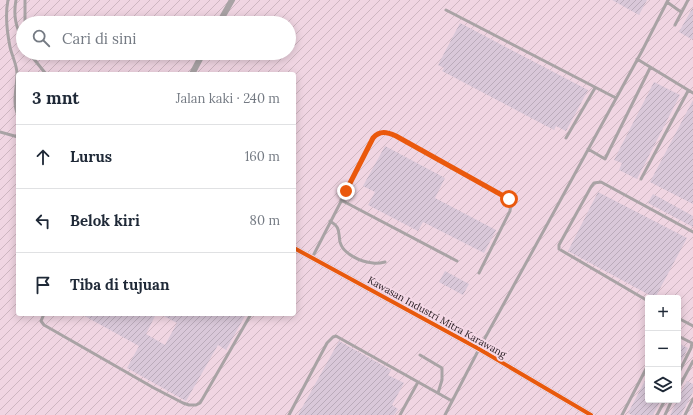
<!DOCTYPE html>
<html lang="id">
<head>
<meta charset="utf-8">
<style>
  body { margin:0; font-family:Lora,serif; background:#f2f2f3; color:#1f2937 }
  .controls { position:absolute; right:12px; bottom:12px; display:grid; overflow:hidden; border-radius:4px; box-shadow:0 2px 10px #0003 }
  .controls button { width:36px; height:36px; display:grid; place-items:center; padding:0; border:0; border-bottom:1px solid #e0e1e3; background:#fff; color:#1f2937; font:20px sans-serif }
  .stop { position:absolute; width:12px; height:12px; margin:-9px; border:3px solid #ea580c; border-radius:50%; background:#fff }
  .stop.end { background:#ea580c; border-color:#fff; box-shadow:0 1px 4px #0008 }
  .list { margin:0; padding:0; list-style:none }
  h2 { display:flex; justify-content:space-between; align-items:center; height:52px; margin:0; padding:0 16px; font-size:17px }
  h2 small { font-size:13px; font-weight:400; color:#747a83 }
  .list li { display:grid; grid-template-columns:26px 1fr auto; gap:12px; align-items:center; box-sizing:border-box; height:64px; padding:0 16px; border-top:1px solid #e0e1e3 }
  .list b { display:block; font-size:15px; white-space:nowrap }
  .list em { font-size:13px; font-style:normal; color:#747a83 }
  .icon { flex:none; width:22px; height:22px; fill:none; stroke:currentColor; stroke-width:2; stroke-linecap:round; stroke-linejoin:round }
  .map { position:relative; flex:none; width:693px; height:415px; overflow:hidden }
  .search { position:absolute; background:#fff; box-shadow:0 2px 10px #0003; left:16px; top:16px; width:280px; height:44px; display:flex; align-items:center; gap:10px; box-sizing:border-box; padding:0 14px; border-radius:22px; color:#747a83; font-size:15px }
  .panel { position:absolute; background:#fff; box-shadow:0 2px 10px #0003; left:16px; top:72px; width:280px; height:244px; border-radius:4px }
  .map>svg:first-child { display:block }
  .industrial { fill:url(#industrial-furrows); fill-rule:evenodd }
  .building { fill:url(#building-hatch) }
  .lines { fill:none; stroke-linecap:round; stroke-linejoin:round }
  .service { stroke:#a9a3a5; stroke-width:3 }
  .minor { stroke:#a9a3a5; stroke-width:6 }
  .cycleway-casing { stroke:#f4d8e6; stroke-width:6 }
  .cycleway { stroke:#e8590c; stroke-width:4 }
  .route { stroke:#ea580c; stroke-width:5 }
  .labels { text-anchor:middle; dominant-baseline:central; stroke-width:4; stroke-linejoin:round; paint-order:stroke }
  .street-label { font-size:10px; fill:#241a1f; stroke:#f4d8e6 }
</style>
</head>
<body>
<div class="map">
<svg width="693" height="415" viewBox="0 0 693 415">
  <defs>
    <pattern id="industrial-furrows" width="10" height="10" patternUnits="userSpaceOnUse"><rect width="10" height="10" fill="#f0d5e2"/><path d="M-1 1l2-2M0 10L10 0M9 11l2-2" fill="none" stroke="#ceb6c1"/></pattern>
    <pattern id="building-hatch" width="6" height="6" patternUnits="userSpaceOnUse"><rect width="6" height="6" fill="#d9c8d9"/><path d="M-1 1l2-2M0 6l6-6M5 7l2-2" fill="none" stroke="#baabba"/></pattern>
  </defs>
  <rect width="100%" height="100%" fill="#eedee6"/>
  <path class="industrial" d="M0,0H693V415H0ZM23,23H289V53H23ZM18,74H294V314H18ZM648,298H678V400H648Z"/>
  <path class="building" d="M612,0H647L639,15Z
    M693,7V40L679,32Z
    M460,23L588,90L566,131L556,126L554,130L442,71L444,68L438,65Z
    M654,82L680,95L637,179L619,170L622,163L614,160Z
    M693,100V204L650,182Z
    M385,146L445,178L435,198L496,230L484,253L423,222L418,231L368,205L375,192L363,186Z
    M598,192L687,238L655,298L568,251Z
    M653,194L693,216V227L648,203Z
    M445,271L469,284L463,295L439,282Z
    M81,314H156L146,334L165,345L177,323L160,314H246L226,350L218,345L186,401L127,368L139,346Z
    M339,341L391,370L388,375L404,383L392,405L398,409L394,415H298Z
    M678,343L688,348L678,367Z
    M648,375V400H661L653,415H632L628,413Z
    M687,381L693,384V392L681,415H670Z"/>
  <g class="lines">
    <path class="service" d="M8,0C5,15 7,32 10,47C12,56 17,65 17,74C17,87 12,103 18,115
      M16,0C13,16 16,27 23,41
      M667,2L681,12
      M446,10L616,98
      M25,23V0
      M675,25L688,0
      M29,53L46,74
      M637,59L693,93
      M0,132L18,137
      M566,138L595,88
      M588,149L605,159L650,68
      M641,179L688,91
      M341,200L457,261
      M330,221C341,228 338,231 340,242C343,254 361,262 373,263C377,264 381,263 385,262
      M312,258L373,139C380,129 387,132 396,136L509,199L511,202L510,211L479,273
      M648,301L559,249V245L591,187L594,183L601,182L693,232
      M44,314L41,321L44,325L154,388L183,403L189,405H196L200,403L203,398L251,314
      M678,318L693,326
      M678,336L692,343L691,348L678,374
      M420,355L442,368V380L438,393
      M678,389L693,361
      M289,415L327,343L333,337L336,336L452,401
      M400,415L418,382
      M445,415L479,349L642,51L668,0
      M622,415L648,365
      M657,415L665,400
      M665,415L672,400
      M685,415L693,399"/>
    <path class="minor" d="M219,23L232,0
      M192,74L203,53
      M294,248L479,349L591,415"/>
    <defs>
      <path id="cycleway" d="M294,248L479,349L591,415"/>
    </defs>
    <use href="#cycleway" class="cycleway-casing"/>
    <use href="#cycleway" class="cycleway"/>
  </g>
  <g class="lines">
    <path class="route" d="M346,191L373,138C380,130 387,132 396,136L509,199"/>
  </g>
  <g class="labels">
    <g class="street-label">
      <text transform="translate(437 317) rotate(29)">Kawasan Industri Mitra Karawang</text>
    </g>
  </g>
</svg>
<div class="controls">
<button>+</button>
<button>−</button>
<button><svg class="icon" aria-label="layers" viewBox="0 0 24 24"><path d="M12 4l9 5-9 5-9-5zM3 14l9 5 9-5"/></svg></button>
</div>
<div class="stop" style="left:509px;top:199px"></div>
<div class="stop end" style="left:346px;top:191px"></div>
<div class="search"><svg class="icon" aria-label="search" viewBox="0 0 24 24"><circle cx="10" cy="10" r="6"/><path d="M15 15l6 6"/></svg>Cari di sini</div>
<section class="panel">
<h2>3 mnt<small>Jalan kaki · 240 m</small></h2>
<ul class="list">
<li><svg class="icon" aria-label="ahead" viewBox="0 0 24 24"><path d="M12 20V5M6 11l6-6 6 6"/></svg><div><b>Lurus</b></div><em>160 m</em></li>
<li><svg class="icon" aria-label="left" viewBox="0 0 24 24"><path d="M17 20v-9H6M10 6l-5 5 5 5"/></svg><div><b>Belok kiri</b></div><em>80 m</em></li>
<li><svg class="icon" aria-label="arrive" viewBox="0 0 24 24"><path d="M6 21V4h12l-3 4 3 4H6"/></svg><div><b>Tiba di tujuan</b></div></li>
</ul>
</section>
</div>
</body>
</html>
